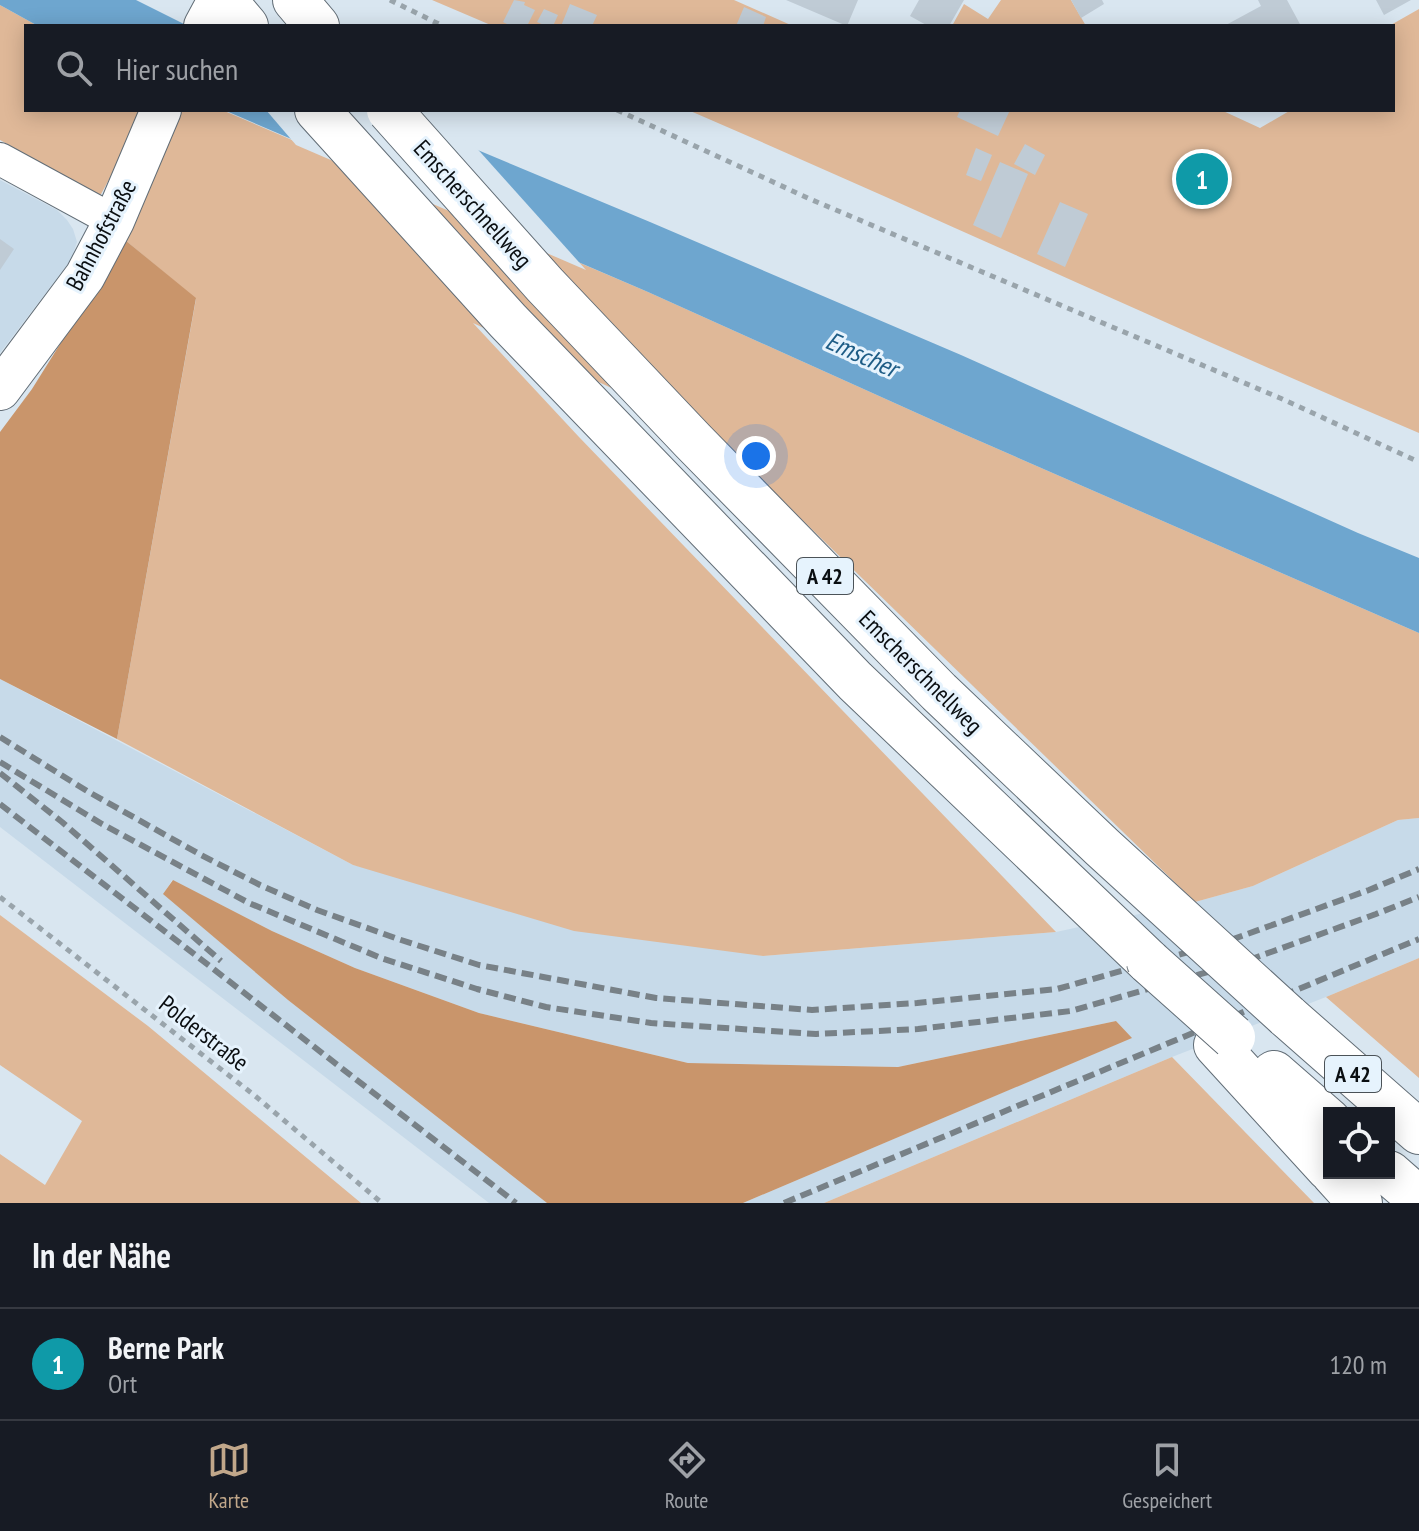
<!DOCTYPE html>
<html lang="de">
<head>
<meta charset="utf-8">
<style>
  body { margin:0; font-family:"PT Sans Narrow",sans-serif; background:#242831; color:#f1f3f6 }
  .controls { position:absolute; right:24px; bottom:24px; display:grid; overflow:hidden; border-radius:0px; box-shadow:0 4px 20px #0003 }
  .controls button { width:72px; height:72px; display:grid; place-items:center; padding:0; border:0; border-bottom:2px solid #363941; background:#171b24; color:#f1f3f6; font:40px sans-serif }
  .you { position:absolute; left:756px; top:456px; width:28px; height:28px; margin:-20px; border:6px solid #fff; border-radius:50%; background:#1a73e8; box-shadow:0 0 0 12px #1a73e833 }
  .badge { display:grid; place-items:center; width:52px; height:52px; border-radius:50%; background:#c1a78a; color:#fff; font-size:26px; font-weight:700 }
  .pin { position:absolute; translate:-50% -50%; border:4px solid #fff; box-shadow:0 2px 8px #0006 }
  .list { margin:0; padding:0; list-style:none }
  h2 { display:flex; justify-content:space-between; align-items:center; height:104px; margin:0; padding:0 32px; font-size:34px }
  h2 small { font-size:26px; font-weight:400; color:#9ea1a6 }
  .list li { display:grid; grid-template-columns:52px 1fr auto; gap:24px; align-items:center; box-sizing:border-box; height:112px; padding:0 32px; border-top:2px solid #363941 }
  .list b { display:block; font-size:30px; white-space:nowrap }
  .list p { margin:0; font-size:26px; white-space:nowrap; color:#9ea1a6 }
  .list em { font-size:26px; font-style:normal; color:#9ea1a6 }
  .icon { flex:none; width:44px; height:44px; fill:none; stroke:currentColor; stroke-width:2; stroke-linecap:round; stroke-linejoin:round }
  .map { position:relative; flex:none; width:1419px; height:1203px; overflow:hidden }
  .search { position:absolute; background:#171b24; box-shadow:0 4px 20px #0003; left:24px; right:24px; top:24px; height:88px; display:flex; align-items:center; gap:20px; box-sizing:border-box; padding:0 28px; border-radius:0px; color:#9ea1a6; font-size:30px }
  .sheet { height:216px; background:#171b24 }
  nav { display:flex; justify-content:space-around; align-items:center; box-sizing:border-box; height:112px; border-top:2px solid #363941; background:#171b24; font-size:22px; color:#9ea1a6 }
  nav a { display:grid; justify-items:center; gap:4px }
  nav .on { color:#c1a78a }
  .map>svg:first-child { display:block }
  .built { fill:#c7dae9 }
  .green { fill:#dfb898 }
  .forest { fill:#c9956b }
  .water { fill:#6ea6cf }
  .pier { fill:#d9e6f0 }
  .building { fill:#bfcbd5 }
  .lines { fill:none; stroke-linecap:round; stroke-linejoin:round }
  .minor-casing { stroke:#626d76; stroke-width:34 }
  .tertiary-casing { stroke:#626d76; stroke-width:42 }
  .motorway-casing { stroke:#626d76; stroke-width:46 }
  .path { stroke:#99a4ab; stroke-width:5; stroke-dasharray:6 6; stroke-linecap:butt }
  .minor { stroke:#fff; stroke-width:32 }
  .tertiary { stroke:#fff; stroke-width:40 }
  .motorway { stroke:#fff; stroke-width:44 }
  .rail { stroke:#788187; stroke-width:6; stroke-dasharray:12 6; stroke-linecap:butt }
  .motorway-bridge-casing { stroke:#626d76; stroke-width:46; stroke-linecap:butt }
  .motorway-bridge { stroke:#fff; stroke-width:44 }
  .labels { text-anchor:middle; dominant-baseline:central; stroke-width:6; stroke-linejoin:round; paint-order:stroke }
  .shield { fill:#e6f3fd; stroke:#4c5358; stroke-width:2 }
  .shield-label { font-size:22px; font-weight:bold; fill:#0a0e11 }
  .street-label { font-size:24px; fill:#0a0e11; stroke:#e6f3fd }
  .water-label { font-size:26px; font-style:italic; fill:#1e5d86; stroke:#e6f3fd }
</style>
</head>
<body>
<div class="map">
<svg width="1419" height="1203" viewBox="0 0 1419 1203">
  <rect width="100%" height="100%" fill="#d9e6f0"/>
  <path class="built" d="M0,180L57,210L67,220L73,229L77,242L71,260L0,353Z
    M0,679L353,865L763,956L1056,932L1195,902L1253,886L1398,820L1419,818V958L1326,997L1172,1057L824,1203H743L1131,1038L1116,1021L898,1067L688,1063L479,1013L355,968L272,931L172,880L164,894L288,1000L547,1203H489L0,827Z"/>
  <path class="green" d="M432,0H734L793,26H493Z
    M1001,0H1071L1086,26H952L964,4L988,19Z
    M0,5L38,26H26V110H147L100,196L0,140Z
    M1419,9V433C1174,329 932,215 688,110H1221L1260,128L1291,110H1393V26H1389Z
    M180,110H222L648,292L959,432L1419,633V818L1398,820L1253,886L1195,902L718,438L473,323L579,437L1056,932L763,956L574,931L353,865L117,739L196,299L125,240Z
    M0,915L148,1026L361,1203H0V1154L45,1185L82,1121L0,1065Z
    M1419,958V1078L1326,997Z
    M1172,1057L1314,1203H824Z"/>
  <path class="forest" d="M125,240L196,298L117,739L0,679V432L32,389Z
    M173,880L272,931L355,968L479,1013L688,1063L898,1067L1116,1021L1132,1038L743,1203H547L288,1000L163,894Z"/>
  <path class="water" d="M0,0H136L188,26H38L0,5Z
    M224,110H382L650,222L961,355L1358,533L1419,558V633L959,432L648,292Z"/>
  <path class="pier" d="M266,110H392L473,144L586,270L296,145Z"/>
  <path class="building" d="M514,0L525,2L524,5L535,10L527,26H511L503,22Z
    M786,0H858L847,26Z
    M919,0H964L949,26H928L910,16Z
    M1071,0H1102L1104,4L1081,18Z
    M1258,0H1287L1301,26H1224L1261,6Z
    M1376,0H1411L1384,15Z
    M570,4L597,15L592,26H561Z
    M744,7L766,17L763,26H736Z
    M544,9L558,15L553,26H546L537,22Z
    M960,110H1010L998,136L957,117Z
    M1025,144L1045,155L1035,175L1014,164Z
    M976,148L992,155L981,181L966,175Z
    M1000,162L1028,174L1001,238L973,225Z
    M1060,202L1088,214L1065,267L1037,254Z
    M0,239L14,249L0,270Z"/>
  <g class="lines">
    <defs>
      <path id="minor" d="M0,159L114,221"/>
      <path id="tertiary" d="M204,26L218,0
        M0,390L85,276L114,221L161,110"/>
      <path id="motorway" d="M224,0L246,26
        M295,0L317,26
        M317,110L508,321L855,681L1149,962
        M1287,1016L1419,1132
        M1216,1045L1329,1169
        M1274,1073L1329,1121
        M1333,1173L1360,1203
        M1389,1173L1419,1199"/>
    </defs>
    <use href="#minor" class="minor-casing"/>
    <use href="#tertiary" class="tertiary-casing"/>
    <use href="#motorway" class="motorway-casing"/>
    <path class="path" d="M390,0L443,26
      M617,110L810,199L1280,398L1419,462
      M0,897L254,1095L382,1203"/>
    <use href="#minor" class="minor"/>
    <use href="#tertiary" class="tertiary"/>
    <use href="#motorway" class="motorway"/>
    <path class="rail" d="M0,737L87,791L201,855L260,885L317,910L398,939L479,965L656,998L812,1010L917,1003L1057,989L1228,941L1369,890L1419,869
      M0,762L102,824L249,903L381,958L477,989L546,1007L651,1023L816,1034L918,1029L1071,1011L1246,961L1376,914L1419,897
      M0,773L62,822L221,961
      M0,804L516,1203
      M784,1203L1419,939"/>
    <defs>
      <path id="motorway-bridge" d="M389,110L545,285L693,441L939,692L1102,847L1287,1016
        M1149,962L1233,1037"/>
    </defs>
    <use href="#motorway-bridge" class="motorway-bridge-casing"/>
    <use href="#motorway-bridge" class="motorway-bridge"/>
  </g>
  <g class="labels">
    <g class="shield">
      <rect x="797" y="558" width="56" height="36" rx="6"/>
      <rect x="1325" y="1056" width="56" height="36" rx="6"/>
    </g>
    <g class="shield-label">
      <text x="825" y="576">A 42</text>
      <text x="1353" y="1074">A 42</text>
    </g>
    <g class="street-label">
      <text transform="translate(473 204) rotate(48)">Emscherschnellweg</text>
      <text transform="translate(101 235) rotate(-62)">Bahnhofstraße</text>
      <text transform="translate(921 672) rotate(45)">Emscherschnellweg</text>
      <text transform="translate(204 1033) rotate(38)">Polderstraße</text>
    </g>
    <g class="water-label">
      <text transform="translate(862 354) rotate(24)">Emscher</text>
    </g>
  </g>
</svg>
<div class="controls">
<button><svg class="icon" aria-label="locate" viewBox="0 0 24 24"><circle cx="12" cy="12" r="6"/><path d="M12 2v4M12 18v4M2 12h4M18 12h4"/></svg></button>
</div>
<div class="you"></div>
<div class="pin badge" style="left:1202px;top:179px;background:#0f9aa8">1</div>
<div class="search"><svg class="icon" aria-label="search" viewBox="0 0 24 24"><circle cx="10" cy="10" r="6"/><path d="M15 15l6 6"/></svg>Hier suchen</div>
</div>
<section class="sheet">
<h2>In der Nähe<small></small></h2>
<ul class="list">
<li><span class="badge" style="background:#0f9aa8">1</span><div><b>Berne Park</b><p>Ort</p></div><em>120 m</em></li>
</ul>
</section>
<nav>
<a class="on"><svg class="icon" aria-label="map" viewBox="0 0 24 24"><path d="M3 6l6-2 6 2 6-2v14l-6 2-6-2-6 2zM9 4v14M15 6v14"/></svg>Karte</a>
<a><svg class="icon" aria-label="directions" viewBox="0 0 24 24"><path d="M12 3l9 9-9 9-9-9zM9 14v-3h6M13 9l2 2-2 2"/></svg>Route</a>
<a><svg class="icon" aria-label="saved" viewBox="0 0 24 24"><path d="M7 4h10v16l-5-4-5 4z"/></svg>Gespeichert</a>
</nav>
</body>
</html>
